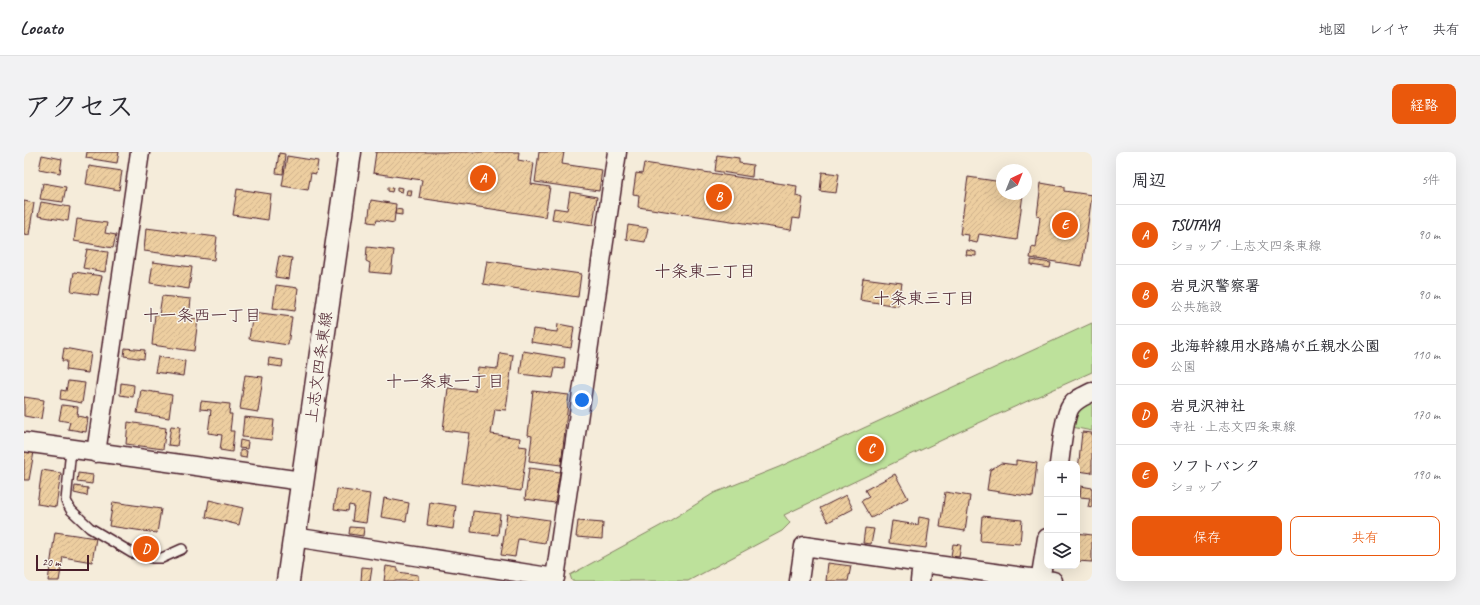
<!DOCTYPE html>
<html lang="ja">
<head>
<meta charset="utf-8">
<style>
  body { margin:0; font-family:Caveat,"Klee One",sans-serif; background:#f2f2f3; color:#2b2b33 }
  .controls { position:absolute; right:12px; bottom:12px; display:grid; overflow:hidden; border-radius:8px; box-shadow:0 4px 16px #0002 }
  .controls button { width:36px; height:36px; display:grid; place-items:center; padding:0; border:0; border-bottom:1px solid #e1e1e2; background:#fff; color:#2b2b33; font:20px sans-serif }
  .compass { position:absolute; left:972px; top:12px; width:36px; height:36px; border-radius:50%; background:#fff; box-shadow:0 4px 16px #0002; rotate:43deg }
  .scale { position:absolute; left:12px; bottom:10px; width:53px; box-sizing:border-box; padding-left:4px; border:2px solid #4a1f2b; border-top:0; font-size:11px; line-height:14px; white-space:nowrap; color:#4a1f2b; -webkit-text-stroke:3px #f7f3e8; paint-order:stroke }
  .you { position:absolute; left:558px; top:248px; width:14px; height:14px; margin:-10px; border:3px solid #fff; border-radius:50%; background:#1a73e8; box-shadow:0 0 0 6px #1a73e833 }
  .badge { display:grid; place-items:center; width:26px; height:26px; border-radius:50%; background:#ea580c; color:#fff; font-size:13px; font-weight:700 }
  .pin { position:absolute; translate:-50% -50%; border:2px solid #fff; box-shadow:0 1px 4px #0006 }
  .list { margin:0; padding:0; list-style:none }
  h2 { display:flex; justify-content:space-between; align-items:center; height:52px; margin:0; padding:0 16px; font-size:17px }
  h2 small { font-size:13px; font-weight:400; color:#7c7c81 }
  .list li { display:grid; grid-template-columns:26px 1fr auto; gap:12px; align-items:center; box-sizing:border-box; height:60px; padding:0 16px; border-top:1px solid #e1e1e2 }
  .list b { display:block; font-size:15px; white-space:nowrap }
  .list p { margin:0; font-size:13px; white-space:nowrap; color:#7c7c81 }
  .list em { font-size:13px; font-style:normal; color:#7c7c81 }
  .actions { display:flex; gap:8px; padding:12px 16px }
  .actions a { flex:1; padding:9px 0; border:1px solid #ea580c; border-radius:8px; text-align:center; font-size:14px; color:#ea580c }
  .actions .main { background:#ea580c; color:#fff }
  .icon { flex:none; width:22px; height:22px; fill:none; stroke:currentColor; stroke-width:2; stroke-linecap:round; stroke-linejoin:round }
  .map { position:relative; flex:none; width:1068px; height:429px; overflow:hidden; border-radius:8px }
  header { display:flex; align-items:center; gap:24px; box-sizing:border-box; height:56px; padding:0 20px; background:#fff; border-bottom:1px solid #e1e1e2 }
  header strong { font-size:19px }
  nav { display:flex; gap:22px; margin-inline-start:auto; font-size:14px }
  .intro { display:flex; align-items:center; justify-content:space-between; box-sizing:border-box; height:96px; padding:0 24px }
  h1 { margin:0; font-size:28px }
  .button { padding:10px 18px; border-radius:8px; background:#ea580c; color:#fff; font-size:14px; font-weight:700 }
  main { display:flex; gap:24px; padding:0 24px }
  aside { flex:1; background:#fff; border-radius:8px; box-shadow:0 4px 16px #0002 }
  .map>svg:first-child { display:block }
  .park { fill:#bde19b; stroke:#848063 }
  .building { fill:url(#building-hatch); stroke:#4a1f2b }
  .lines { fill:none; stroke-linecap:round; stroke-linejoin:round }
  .lane-casing { stroke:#4a1f2b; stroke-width:12 }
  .street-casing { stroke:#4a1f2b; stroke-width:21 }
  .secondary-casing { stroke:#4a1f2b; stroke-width:25 }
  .lane { stroke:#f7f3e8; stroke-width:9 }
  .street { stroke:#f7f3e8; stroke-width:18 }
  .secondary { stroke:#f7f3e8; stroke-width:22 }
  .labels { text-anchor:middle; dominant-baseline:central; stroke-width:3; stroke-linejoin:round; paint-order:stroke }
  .street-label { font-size:16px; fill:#4a1f2b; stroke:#f7f3e8 }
  .neighbourhood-label { font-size:17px; fill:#4a1f2b; stroke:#f7f3e8 }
</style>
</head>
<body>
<header>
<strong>Locato</strong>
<nav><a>地図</a><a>レイヤ</a><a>共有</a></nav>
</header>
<div class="intro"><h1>アクセス</h1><a class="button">経路</a></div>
<main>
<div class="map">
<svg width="1068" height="429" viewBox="0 0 1068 429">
  <defs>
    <pattern id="building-hatch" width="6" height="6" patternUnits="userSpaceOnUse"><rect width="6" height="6" fill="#edcea0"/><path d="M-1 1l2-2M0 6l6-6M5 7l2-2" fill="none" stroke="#cdb08a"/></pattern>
  </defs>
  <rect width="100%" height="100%" fill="#f5ecda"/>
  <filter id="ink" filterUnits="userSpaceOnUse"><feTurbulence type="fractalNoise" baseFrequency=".025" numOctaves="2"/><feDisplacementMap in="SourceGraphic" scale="8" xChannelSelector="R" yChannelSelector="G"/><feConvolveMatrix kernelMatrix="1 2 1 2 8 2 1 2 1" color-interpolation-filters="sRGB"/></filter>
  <g filter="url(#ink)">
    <path class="park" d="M1068,171V220L937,279L760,363L766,371L758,379L664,429H548L546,423L647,368L690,341L755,315Z
      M1068,249V279L1048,275L1050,257Z"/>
    <path class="building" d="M63,0H95L93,11L62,6Z
      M352,0H495L494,8L510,11L507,32L526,35L521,65L395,46L398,28L349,21Z
      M515,0H540L538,12L578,18L575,39L511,30Z
      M255,1L261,2L259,22L252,21Z
      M18,3L38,7L36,21L15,17Z
      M693,3L715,6V11L729,13L728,25L691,19Z
      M263,4L294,9L292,22L287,21L284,38L258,34Z
      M620,11L773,34L772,44L779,46L776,67L769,66L767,78L614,55L615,43L609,42L612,21L618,22Z
      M65,14L98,19L95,38L62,32Z
      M798,20L815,22L812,41L796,39Z
      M944,25L978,30V42H999L993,88L955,82L953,91L944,89L945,83L936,82Z
      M19,31L42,35L39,50L16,47Z
      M1017,31L1040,35V39L1068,43L1058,114L1006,106L1008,95L1012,96L1016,65L1013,64Z
      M364,35L369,36L368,40L364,39Z
      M373,35L379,36L378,40L373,39Z
      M213,37L247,42L244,68L209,63Z
      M383,38H388L387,44L382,43Z
      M546,40L573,45L569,73L528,67L530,56L543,58Z
      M347,48L372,52L370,71L353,68L352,71L344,70Z
      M0,49L10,51L5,83L0,82Z
      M17,50L46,55L44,69L14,64Z
      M372,57L378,58V63L371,62Z
      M53,67L83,71L81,81L92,83L89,96L50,89Z
      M604,73L624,76L621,90L602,87Z
      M122,76L193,85L190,108L120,99Z
      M343,95L370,98L367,122L345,120L346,111L342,109Z
      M63,97L84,100L81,120L59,116Z
      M943,98L952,100V104L942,103Z
      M255,104L268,106L265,127L251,125Z
      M1007,108L1027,111L1026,116L1007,113Z
      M463,109L557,122L554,145L459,132Z
      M129,110L168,115L165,137L126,131Z
      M50,120L78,124L74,143L47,139Z
      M839,126L878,131L874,154L836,148Z
      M252,133L274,136L271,159L249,156Z
      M138,144L167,147L165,166L174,167L170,199L128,193L131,162L135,163Z
      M229,160L268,165L264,193L225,187Z
      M534,172L550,175L547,196L507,190L509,177L533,180Z
      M40,196L67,201L64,221L42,218L43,209H38Z
      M101,196L121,198L120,207L100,204Z
      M499,199L541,206L540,217L531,216L529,226L496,222Z
      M476,201L489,203L482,258L471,257L467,282L496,286L495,294L503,295L497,339L438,331L445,281L419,278L424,236L451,239L454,215L474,217Z
      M134,205L161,209L159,224L131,220Z
      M245,206L259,208L258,215L244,213Z
      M221,223L239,225L234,260L216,257Z
      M44,229L61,231L58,251L36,247L37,238L42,239Z
      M97,231L110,233L109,245L96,243Z
      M117,238L148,243L145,266L113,261Z
      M509,239L545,243L537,313L505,309L508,284L504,283Z
      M0,245L20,248L17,267L0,264Z
      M177,249L206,252L205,262H208L206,279H210L208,300L196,298L198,283L184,281L187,258L176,257Z
      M38,253L54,255L53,264L64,266L62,280L44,277L46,270L35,268Z
      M220,265L250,268L248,288L218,285Z
      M104,270L142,276L139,297L102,292Z
      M147,274L156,275L153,294L144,293Z
      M1058,280L1068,281V321L1054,319Z
      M216,288L224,290L223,297L215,296Z
      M0,298L10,300L5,328H0Z
      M216,298L223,299L222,306L216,305Z
      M992,308L1013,311L1009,345L963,338L966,318L977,311L992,313Z
      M505,316L536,320L531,351L501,347Z
      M18,318L37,321L32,355L13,352Z
      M54,321L69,323L68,332L53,330Z
      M871,322L884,346L847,366L837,349L845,345L841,338Z
      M51,334L64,336L63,344L50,341Z
      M1057,334L1068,336V356L1064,355L1066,346L1056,345Z
      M313,337L346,342L342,371L328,369L330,354L325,353L324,359L310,357Z
      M921,340L946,344L941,379L916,375Z
      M822,343L829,357L804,370L796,356Z
      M360,346L385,351L382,369L357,365Z
      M185,348L219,356L215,373L182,365Z
      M89,350L137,357L133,381L85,374Z
      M406,350L432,354L429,377L403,373Z
      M449,359L476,362L474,383L447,380Z
      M483,362L525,368L521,391L494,387L491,405L477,403Z
      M958,364L998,368L996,392L956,389Z
      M895,365L906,367L902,396L865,391L868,369L894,373Z
      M554,369L579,371L578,387L552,385Z
      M326,375L340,376L339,384L325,382Z
      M841,376L850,377L847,392L839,391Z
      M31,380L72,386L68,410L39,405L35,429H24Z
      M1053,381L1068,383V410L1053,409Z
      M929,392L937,393L935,405L927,404Z
      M804,411L827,414L824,429H802Z
      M362,414L374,416V420L394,423V429H360Z
      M338,415L348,416L346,429H337Z"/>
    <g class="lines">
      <defs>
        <path id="lane" d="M47,297L42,349L47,358L66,376L108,401L128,406H138L158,397"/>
        <path id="street" d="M0,290L278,329
          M72,301L116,0
          M1035,312C1037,299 1040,263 1047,254C1052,247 1060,244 1068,240
          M270,385L531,426L593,0
          M775,429L780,394L898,411
          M896,429L898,411L1029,429
          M1016,429L1023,386"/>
        <path id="secondary" d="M264,429L326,0"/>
      </defs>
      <use href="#lane" class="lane-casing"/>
      <use href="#street" class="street-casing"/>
      <use href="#secondary" class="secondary-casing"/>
      <use href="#lane" class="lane"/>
      <use href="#street" class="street"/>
      <use href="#secondary" class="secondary"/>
    </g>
  </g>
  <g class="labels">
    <g class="street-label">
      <text transform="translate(295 215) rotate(-82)">上志文四条東線</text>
    </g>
    <g class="neighbourhood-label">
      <text x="681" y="119">十条東二丁目</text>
      <text x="900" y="146">十条東三丁目</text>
      <text x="178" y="163">十一条西一丁目</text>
      <text x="421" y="229">十一条東一丁目</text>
    </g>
  </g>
</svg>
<div class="controls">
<button>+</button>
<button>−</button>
<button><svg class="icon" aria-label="layers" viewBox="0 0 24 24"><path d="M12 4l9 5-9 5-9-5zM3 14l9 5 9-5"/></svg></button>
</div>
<svg class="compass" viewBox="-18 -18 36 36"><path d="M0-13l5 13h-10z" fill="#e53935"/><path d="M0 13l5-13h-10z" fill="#7c7c81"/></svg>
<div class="scale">20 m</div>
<div class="you"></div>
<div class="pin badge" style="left:459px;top:26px">A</div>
<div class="pin badge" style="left:695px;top:45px">B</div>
<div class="pin badge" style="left:847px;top:297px">C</div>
<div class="pin badge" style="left:122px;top:397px">D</div>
<div class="pin badge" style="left:1041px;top:73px">E</div>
</div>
<aside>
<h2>周辺<small>5件</small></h2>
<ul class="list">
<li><span class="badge">A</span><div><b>TSUTAYA</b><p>ショップ · 上志文四条東線</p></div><em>90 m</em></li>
<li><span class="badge">B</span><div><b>岩見沢警察署</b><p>公共施設</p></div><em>90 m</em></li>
<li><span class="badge">C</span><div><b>北海幹線用水路鳩が丘親水公園</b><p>公園</p></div><em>110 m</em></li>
<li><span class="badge">D</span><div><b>岩見沢神社</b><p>寺社 · 上志文四条東線</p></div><em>170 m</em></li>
<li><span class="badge">E</span><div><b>ソフトバンク</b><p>ショップ</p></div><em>190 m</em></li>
</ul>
<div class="actions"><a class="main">保存</a><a>共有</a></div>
</aside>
</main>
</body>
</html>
